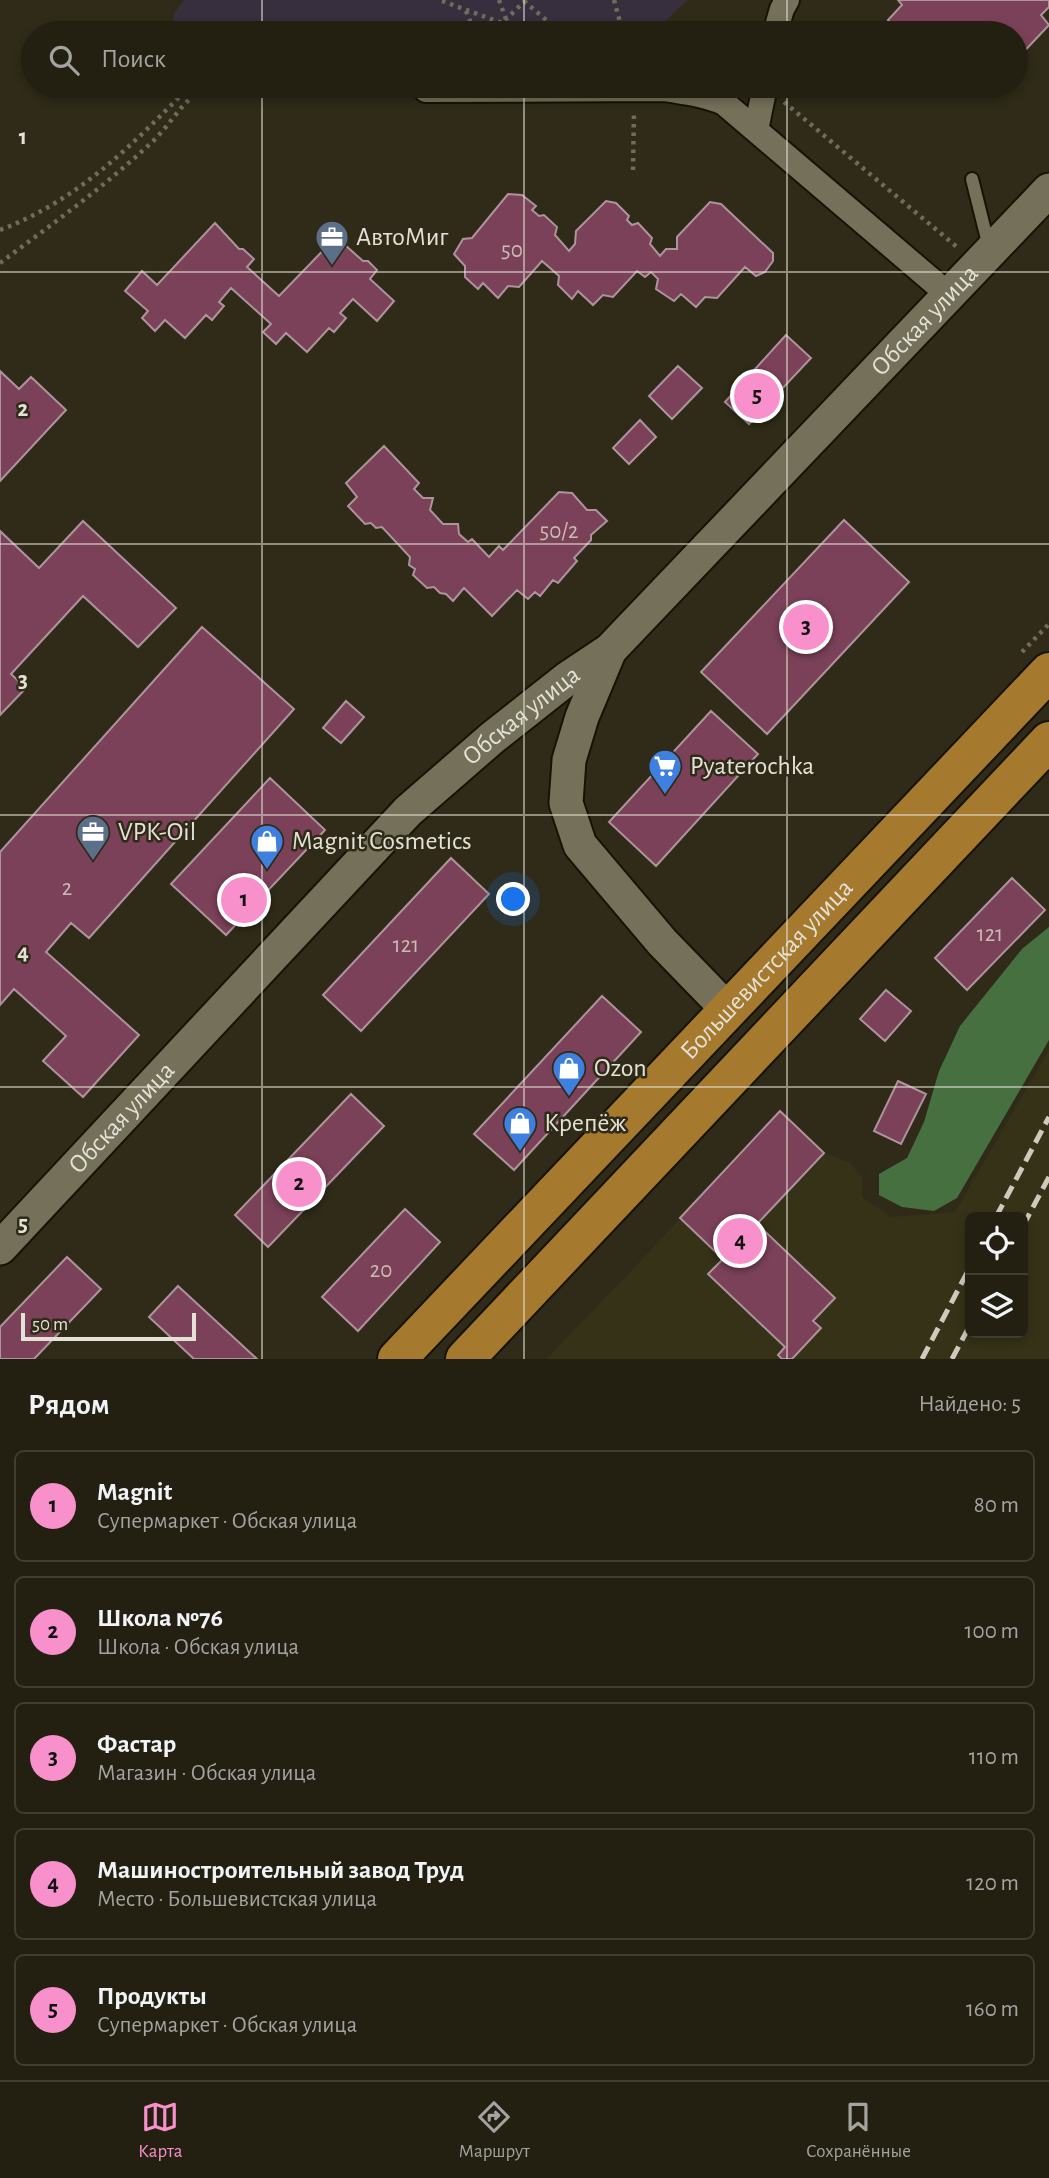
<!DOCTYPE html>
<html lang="ru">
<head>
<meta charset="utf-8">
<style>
  body { margin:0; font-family:"Alegreya Sans",sans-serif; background:#2b281b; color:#f1f3f6 }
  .controls { position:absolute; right:21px; bottom:21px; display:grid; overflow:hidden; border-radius:10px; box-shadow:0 4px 10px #0003 }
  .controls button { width:63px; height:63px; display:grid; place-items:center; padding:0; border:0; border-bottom:2px solid #403e32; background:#232012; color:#f1f3f6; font:35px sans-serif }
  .scale { position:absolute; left:21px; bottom:18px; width:175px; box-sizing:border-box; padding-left:7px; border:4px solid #e4e2d6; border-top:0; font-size:19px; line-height:24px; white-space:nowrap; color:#e4e2d6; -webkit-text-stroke:5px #2f2b18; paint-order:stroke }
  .you { position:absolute; left:514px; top:900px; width:24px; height:24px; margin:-18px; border:5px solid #fff; border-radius:50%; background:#1a73e8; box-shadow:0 0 0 10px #1a73e833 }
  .badge { display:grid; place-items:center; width:46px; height:46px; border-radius:50%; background:#f890cb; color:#111; font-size:23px; font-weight:700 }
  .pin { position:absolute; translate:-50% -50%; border:4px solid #fff; box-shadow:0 2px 7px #0006 }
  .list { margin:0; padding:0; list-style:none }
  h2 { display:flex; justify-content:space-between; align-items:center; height:91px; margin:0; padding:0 28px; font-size:30px }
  h2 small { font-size:23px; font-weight:400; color:#a3a39f }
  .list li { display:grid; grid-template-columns:46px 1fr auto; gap:21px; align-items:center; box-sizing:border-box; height:112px; margin:0 14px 14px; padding:0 14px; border:2px solid #403e32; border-radius:10px }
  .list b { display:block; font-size:26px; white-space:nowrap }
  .list p { margin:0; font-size:23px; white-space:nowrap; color:#a3a39f }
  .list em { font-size:23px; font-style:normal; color:#a3a39f }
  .icon { flex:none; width:38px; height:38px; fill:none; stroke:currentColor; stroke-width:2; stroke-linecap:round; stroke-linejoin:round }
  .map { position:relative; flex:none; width:1049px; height:1359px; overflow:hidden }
  .search { position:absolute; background:#232012; box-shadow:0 4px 10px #0003; left:21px; right:21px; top:21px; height:77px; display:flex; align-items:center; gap:18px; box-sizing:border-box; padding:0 24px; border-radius:38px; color:#a3a39f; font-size:26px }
  .sheet { height:721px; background:#232012 }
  nav { display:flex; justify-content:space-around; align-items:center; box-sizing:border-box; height:98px; border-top:2px solid #403e32; background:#232012; font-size:19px; color:#a3a39f }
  nav a { display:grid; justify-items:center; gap:4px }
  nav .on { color:#f890cb }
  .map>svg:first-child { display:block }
  .built { fill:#363217; fill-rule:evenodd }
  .education { fill:#372e3e }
  .forest { fill:#477041 }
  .building { fill:#7b4158; stroke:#ad939c; stroke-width:2 }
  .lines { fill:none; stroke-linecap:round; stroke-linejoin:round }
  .lane-casing { stroke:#171303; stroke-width:16 }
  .street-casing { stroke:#171303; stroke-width:28 }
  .secondary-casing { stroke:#171303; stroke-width:37 }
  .highway-casing { stroke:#171303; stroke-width:42 }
  .path { stroke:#6f6c5b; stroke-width:4.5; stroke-dasharray:3.5 5; stroke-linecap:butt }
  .lane { stroke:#74705a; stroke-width:12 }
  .street { stroke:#74705a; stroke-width:24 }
  .secondary { stroke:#74705a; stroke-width:33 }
  .highway { stroke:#a5792e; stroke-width:38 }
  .rail { stroke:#cecbbe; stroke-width:5; stroke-dasharray:14 7; stroke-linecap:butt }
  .grid { fill:none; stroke:#e4e2d6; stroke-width:2; stroke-opacity:0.55 }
  .labels { text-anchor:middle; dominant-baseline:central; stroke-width:5; stroke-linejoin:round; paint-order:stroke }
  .number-label { font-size:23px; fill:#cabab6 }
  .poi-label { font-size:26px; fill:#e4e2d6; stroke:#2f2b18; text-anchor:start }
  .street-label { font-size:26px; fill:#e4e2d6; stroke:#2f2b18 }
  .grid-label { font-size:23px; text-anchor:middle; font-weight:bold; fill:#e4e2d6; stroke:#2f2b18; stroke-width:5; stroke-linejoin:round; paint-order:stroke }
</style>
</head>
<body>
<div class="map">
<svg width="1049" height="1359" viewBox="0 0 1049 1359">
  <rect width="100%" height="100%" fill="#2f2b18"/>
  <path class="built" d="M1049,1050V1359H546L633,1269L780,1111L824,1153L850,1163L863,1179L862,1197L891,1217L955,1212ZM970,1217H1023V1333H970Z"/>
  <path class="education" d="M184,0H688L652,33H172L174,13Z"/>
  <path class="forest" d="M1049,927V1040L957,1198L934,1211L902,1207L879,1195V1174L907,1158L924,1122L939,1071L960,1026L1022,949Z"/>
  <path class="building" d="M898,0H1049V7L1041,15L1049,25L1016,60V33H901L888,20L902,5Z
    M956,86H974L965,95Z
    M508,194L522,195L536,206L532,210L539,216L544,215L557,227L555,235L569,251L575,244L576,231L606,201L616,203L629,216L627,220L632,225L638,223L652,238L650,244L660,256L666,249H677V237L710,202L721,204L773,253V261L765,272L756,276L745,267L717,298L705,297L696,307L681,294L674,301L656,289L658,279L651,272L645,277L637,271L613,297L603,295L593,305L578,291L572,299L558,285L559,276L542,261L519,287L508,286L498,298L483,283L478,289L465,277V266L454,254L463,239L472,238Z
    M215,223L239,249H243L254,259L247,267L279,296L336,237L363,261H368L377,270L370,279L394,301L377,321L353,299L340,313L346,318L334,332L329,328L307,352L286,333L276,344L263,332L271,324L231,288L219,302L224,306L212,320L206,315L185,338L165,320L155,331L142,318L148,311L125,291L142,271L157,285Z
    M786,335L811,358L749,424L725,402Z
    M678,366L702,388L672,419L649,396Z
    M0,371L19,389L31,377L66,410L0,481Z
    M640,420L656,437L629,464L613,448Z
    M384,446L419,483L414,489L423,498H433L430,510L443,524H458L459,534L468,542L472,539L489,557L499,546L503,550L559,492L572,493L587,510H596L607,521L591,535V540L574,558L577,561L558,583L553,580L540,596L535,592L528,599L517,590L492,616L464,588L453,601L446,594L440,593L434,587L427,588L413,575L415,569L409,565L410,557L382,527L376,528L371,523L365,524L348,506L357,497L346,483Z
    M844,520L909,582L767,734L701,672Z
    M83,521L176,608L138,647L83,596L11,674L26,688L0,715V531L39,568Z
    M202,627L294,709L89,938L71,923L46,952L139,1035L83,1097L43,1061L66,1036L14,989L0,1005V852Z
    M346,701L364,717L341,743L323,728Z
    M711,711L758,754L656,866L609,822Z
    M270,778L325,830L226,935L171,884Z
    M451,858L489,894L361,1031L323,995Z
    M1012,878L1045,910L967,990L935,958Z
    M886,990L911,1011L885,1041L860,1019Z
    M602,996L641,1032L514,1170L474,1134Z
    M898,1081L926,1094L901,1144L874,1131Z
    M351,1094L384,1126L268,1247L235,1215Z
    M780,1111L824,1153L757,1224L835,1298L813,1321L821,1328L792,1359H782L778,1355L785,1347L708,1274L723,1259L680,1218Z
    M405,1209L440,1242L358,1331L322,1297Z
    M67,1257L101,1289L34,1359H0V1327Z
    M178,1286L257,1359H194L149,1317Z"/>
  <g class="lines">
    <defs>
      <path id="lane" d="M972,179L989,247"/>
      <path id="street" d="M775,33L782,9L787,0
        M426,90L664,89C685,92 705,95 724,103L949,295
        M756,130L765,86"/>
      <g id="secondary">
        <path d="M610,650L582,717L569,760L566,803L580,845L662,942L728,1010"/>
        <path id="s1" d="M0,1248L408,811L492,738L568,678L610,650L1049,190"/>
      </g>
      <g id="highway">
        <path id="s2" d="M397,1359L1049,672"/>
        <path d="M465,1359L1049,741"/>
      </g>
    </defs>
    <use href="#lane" class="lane-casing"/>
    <use href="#street" class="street-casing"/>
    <use href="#secondary" class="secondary-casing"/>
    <use href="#highway" class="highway-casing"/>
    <path class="path" d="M499,0L506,19
      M614,0L623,33
      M442,1L502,23L526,0
      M524,1L552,25
      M466,11L474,31
      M784,102L957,247
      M633,170L634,111
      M0,230C79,200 132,145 190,86
      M0,263C51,225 104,187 151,143C171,125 183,98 207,87
      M1022,652L1049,624"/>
    <use href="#lane" class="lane"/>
    <use href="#street" class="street"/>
    <use href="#secondary" class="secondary"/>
    <use href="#highway" class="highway"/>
    <path class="rail" d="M996,1217L1049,1117
      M1023,1226L1049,1177
      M922,1359L970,1267
      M952,1359L970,1325"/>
  </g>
  <path class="grid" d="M262,0V33M524,0V33M787,0V33M262,86V1359M524,86V1359M787,86V1359M0,272H1049M0,544H1049M0,815H1049M0,1087H1049"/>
  <defs>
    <symbol id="office-pin" viewBox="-11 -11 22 30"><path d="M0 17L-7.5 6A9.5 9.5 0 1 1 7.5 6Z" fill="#5c6f8a" stroke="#2f2b18"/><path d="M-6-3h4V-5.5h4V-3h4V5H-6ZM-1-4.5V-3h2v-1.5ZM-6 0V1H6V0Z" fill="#fff"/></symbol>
    <symbol id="supermarket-pin" viewBox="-11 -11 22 30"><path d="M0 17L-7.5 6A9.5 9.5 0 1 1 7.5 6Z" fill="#3f7fe0" stroke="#2f2b18"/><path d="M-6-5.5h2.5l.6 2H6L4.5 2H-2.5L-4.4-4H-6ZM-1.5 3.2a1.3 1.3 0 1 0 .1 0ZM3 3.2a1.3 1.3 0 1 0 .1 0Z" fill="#fff"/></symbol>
    <symbol id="shop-pin" viewBox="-11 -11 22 30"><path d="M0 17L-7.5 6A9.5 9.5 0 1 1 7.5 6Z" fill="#3f7fe0" stroke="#2f2b18"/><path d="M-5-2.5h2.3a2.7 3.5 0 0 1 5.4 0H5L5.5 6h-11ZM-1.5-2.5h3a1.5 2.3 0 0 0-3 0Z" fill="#fff"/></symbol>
  </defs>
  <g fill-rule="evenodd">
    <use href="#office-pin" x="313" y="218" width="38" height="52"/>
    <use href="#supermarket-pin" x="646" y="747" width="38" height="52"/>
    <use href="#office-pin" x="74" y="813" width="38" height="52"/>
    <use href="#shop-pin" x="248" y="822" width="38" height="52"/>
    <use href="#shop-pin" x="550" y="1049" width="38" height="52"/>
    <use href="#shop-pin" x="501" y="1104" width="38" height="52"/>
  </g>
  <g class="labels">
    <g class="number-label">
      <text x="512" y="250">50</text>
      <text x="559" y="531">50/2</text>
      <text x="67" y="888">2</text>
      <text x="990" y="934">121</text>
      <text x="406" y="945">121</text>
      <text x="381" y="1270">20</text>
    </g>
    <g class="poi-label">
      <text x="356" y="237">АвтоМиг</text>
      <text x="690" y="766">Pyaterochka</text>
      <text x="118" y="832">VPK-Oil</text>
      <text x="292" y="841">Magnit Cosmetics</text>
      <text x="594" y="1068">Ozon</text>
      <text x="544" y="1123">Крепёж</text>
    </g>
    <g class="street-label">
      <text stroke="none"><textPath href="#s1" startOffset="1312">Обская улица</textPath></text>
      <text stroke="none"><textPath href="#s1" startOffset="746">Обская улица</textPath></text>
      <text stroke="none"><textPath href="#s2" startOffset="537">Большевистская улица</textPath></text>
      <text stroke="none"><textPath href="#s1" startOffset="178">Обская улица</textPath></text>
    </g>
  </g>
  <g class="grid-label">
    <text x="23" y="144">1</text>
    <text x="23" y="416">2</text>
    <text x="23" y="687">3</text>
    <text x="23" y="959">4</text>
    <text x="23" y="1231">5</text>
  </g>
</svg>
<div class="controls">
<button><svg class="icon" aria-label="locate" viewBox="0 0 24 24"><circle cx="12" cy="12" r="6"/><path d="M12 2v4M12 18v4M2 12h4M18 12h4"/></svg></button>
<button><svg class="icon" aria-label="layers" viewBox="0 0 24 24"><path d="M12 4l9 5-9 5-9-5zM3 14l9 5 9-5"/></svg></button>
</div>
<div class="scale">50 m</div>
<div class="you"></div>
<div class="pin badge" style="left:244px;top:900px">1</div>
<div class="pin badge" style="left:299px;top:1184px">2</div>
<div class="pin badge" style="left:806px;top:627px">3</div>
<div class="pin badge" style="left:740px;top:1241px">4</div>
<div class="pin badge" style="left:757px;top:396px">5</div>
<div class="search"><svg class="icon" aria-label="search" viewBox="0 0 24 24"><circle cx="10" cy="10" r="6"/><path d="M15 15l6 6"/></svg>Поиск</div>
</div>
<section class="sheet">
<h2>Рядом<small>Найдено: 5</small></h2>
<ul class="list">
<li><span class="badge">1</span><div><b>Magnit</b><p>Супермаркет · Обская улица</p></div><em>80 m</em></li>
<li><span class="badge">2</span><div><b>Школа №76</b><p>Школа · Обская улица</p></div><em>100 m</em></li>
<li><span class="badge">3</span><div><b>Фастар</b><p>Магазин · Обская улица</p></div><em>110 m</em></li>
<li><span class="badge">4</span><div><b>Машиностроительный завод Труд</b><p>Место · Большевистская улица</p></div><em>120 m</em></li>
<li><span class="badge">5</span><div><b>Продукты</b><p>Супермаркет · Обская улица</p></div><em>160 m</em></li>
</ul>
</section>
<nav>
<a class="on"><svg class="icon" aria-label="map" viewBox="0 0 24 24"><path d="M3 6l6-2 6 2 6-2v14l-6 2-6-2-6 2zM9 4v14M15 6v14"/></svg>Карта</a>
<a><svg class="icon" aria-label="directions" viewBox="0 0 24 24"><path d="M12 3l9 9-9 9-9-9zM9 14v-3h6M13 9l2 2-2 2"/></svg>Маршрут</a>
<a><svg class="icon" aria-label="saved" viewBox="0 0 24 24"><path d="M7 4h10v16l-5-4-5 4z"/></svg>Сохранённые</a>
</nav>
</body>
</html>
